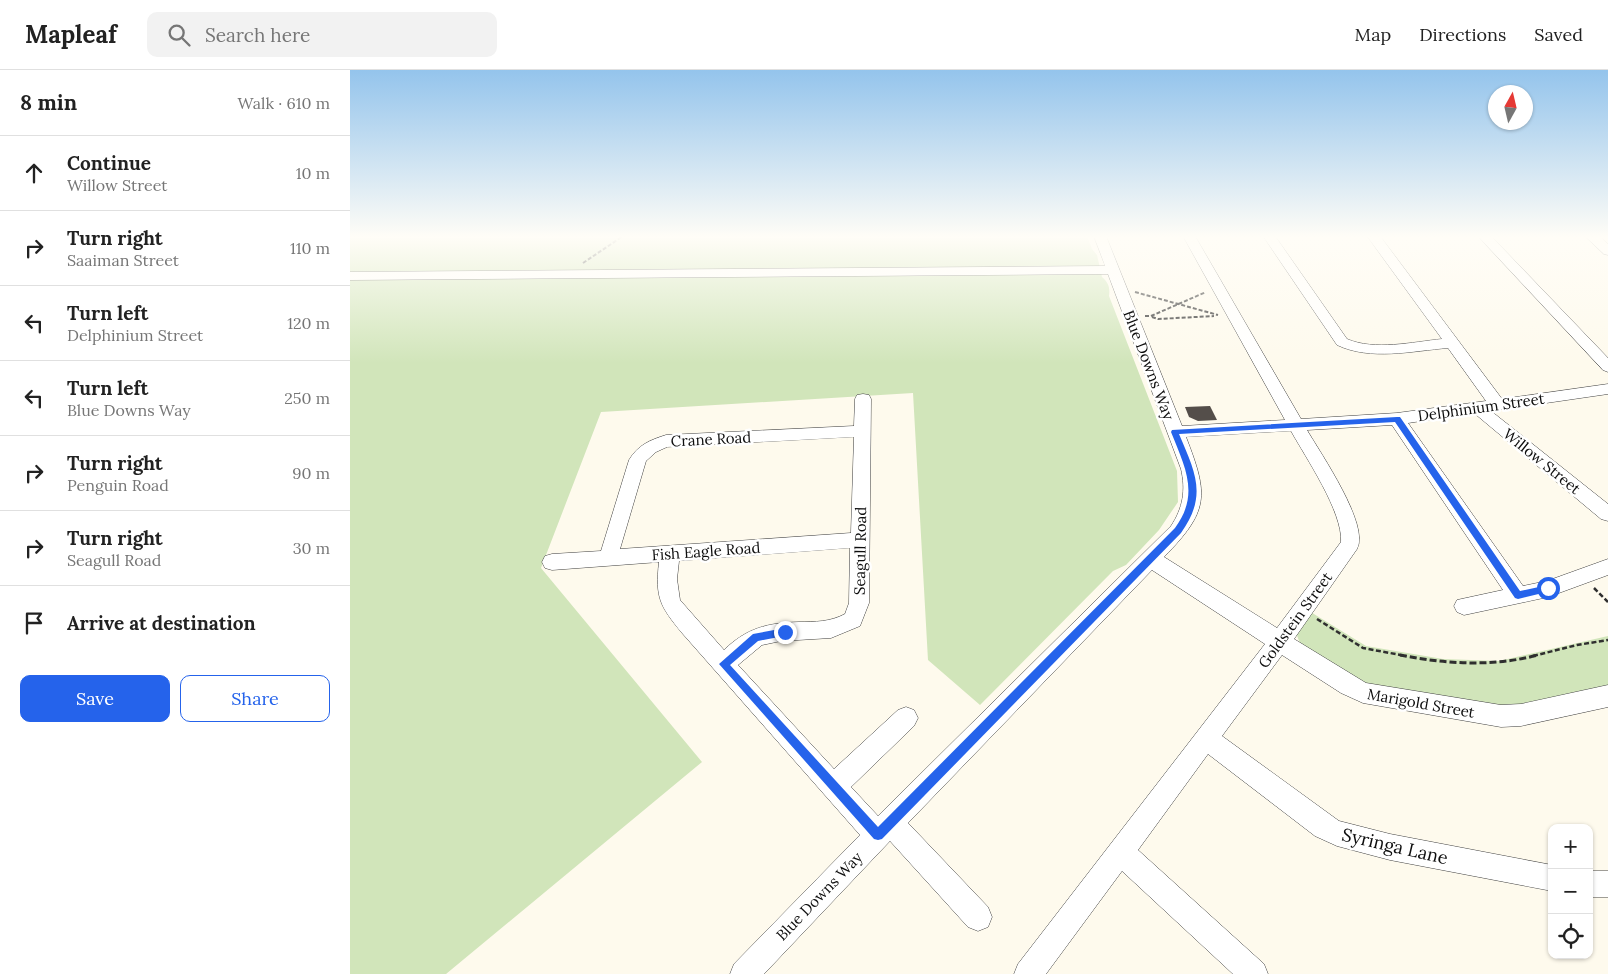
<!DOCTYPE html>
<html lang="en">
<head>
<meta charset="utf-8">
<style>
  body { margin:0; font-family:Lora,serif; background:#f2f2f2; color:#222 }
  .controls { position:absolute; right:15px; bottom:15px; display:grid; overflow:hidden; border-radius:10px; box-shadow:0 1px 4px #0004 }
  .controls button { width:45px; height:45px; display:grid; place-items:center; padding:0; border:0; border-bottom:1px solid #e0e0e0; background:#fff; color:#222; font:25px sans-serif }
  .compass { position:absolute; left:1138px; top:15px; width:45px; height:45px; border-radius:50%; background:#fff; box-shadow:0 1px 4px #0004; rotate:8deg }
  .stop { position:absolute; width:15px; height:15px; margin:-11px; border:4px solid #2563eb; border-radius:50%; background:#fff }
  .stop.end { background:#2563eb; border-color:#fff; box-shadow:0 1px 5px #0008 }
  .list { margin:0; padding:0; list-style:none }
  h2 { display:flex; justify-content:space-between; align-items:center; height:65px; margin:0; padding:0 20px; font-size:21px }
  h2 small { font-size:16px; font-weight:400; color:#767676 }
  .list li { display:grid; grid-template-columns:32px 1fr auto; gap:15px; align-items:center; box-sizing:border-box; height:75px; padding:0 20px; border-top:1px solid #e0e0e0 }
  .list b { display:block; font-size:19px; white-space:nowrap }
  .list p { margin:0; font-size:16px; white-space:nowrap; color:#767676 }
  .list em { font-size:16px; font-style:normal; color:#767676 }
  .actions { display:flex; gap:10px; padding:15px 20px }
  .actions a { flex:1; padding:11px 0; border:1px solid #2563eb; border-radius:10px; text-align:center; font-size:18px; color:#2563eb }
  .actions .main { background:#2563eb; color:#fff }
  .icon { flex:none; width:28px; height:28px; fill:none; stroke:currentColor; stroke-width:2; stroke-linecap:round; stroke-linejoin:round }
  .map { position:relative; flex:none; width:1258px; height:904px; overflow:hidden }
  header { display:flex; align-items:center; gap:30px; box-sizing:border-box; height:70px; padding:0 25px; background:#fff; border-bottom:1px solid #e0e0e0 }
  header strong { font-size:24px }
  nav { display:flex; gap:28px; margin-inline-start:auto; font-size:18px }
  .search { width:350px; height:45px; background:#f2f2f2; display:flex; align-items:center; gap:12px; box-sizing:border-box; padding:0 18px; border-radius:10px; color:#767676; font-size:19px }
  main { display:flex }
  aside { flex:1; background:#fff }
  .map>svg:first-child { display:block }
  .green { fill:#d1e5ba }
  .building { fill:#544e4a }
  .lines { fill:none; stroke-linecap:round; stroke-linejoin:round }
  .minor-casing { stroke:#404040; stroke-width:1 }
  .path-far2 { stroke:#2f2f2f; stroke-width:2; stroke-dasharray:4 2; stroke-linecap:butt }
  .path-far1 { stroke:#2f2f2f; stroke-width:2.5; stroke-dasharray:5 2.5; stroke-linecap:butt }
  .path { stroke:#2f2f2f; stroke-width:3; stroke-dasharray:7 3; stroke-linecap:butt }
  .minor { fill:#fff; fill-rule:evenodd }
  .route { fill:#2563eb }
  .labels { text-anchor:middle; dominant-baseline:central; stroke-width:5; stroke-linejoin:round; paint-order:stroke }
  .street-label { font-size:15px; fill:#0d0d0d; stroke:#fff }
  .near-street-label { font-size:18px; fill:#0d0d0d; stroke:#fff }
</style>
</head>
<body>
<header>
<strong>Mapleaf</strong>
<div class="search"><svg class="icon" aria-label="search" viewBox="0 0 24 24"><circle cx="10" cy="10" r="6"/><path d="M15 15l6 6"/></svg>Search here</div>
<nav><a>Map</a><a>Directions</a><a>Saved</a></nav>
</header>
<main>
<aside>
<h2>8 min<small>Walk · 610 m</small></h2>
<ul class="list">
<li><svg class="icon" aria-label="ahead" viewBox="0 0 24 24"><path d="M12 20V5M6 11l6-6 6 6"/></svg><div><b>Continue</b><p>Willow Street</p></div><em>10 m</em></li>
<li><svg class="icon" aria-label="right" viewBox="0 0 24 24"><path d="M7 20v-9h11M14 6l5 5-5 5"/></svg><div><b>Turn right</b><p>Saaiman Street</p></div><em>110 m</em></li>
<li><svg class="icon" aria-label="left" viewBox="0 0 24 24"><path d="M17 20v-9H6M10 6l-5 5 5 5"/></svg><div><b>Turn left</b><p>Delphinium Street</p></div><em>120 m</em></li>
<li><svg class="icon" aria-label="left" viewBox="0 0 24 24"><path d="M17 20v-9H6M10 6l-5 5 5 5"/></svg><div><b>Turn left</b><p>Blue Downs Way</p></div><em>250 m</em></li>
<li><svg class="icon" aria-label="right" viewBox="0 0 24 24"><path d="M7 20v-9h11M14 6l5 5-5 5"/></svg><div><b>Turn right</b><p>Penguin Road</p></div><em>90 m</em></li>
<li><svg class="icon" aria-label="right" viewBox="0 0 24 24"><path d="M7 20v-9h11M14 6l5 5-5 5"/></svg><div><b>Turn right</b><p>Seagull Road</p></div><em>30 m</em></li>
<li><svg class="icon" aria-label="arrive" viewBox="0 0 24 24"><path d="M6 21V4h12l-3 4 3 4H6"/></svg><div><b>Arrive at destination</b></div></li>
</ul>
<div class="actions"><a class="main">Save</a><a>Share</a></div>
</aside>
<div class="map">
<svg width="1258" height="904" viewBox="0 0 1258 904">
  <rect width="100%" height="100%" fill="#fefaed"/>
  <path class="green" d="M0,166H737L742,179L747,185L752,207C759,213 760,218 759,226L827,401L828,432L809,460L776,495L763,501L630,635L578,590L563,323L251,342L191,498L352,692L96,904H0Z
    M959,541L1016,576L1093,589L1149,591L1258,566V617L1165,638L1025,619L951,576L946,563Z"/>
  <path class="building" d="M860,336L867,350L848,351L839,347L835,337Z"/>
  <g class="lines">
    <defs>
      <path id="minor" d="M744,166H756L832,356L935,350L833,166H845L951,349L1047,343L1136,331L1098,278C1062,281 1021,291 987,275L913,166H925L997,269C1025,281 1062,272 1092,269L1017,166H1030L1152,329L1258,314V324L1141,341L1258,434V451L1251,449L1124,343L1058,353L1173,516L1197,511L1258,489V505L1198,527L1114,545L1107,542L1104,536L1107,530L1153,520L1042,355L957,360C971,384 1020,455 1007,479L944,569L1016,613L1151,635L1171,634L1258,615V637L1171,656L1151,657L1013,633L991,623L932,585L872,666L989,751L1040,764L1202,795V821L1040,790L987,776L965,766L858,684L788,780L914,894L918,904H883L772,801L696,904H664L668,894L915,574L802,500L558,753L638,837L642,847L638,857L628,861L618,857L540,771L414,904H380L384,894L510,765L332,563C310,536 305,528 309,492L202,500L195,498L192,492L195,486L202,484L251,481L279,390C288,375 300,370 316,365L504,356L505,329L507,325L513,324L519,325L521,329L519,533L510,556L481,568L431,571L412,575L388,595L484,699L548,640L556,637L564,640L568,648L564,656L501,717L528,746L821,456C833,438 836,420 831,399L758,204L0,210V202L755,196ZM941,361C956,388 993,442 991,472L927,558L814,487C859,441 859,426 836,367ZM504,367L501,463L270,479L296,391L306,382L317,377ZM500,478L499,533L495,544C480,552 465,552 449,552C417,553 397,558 374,580L330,530L327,509L329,491Z
        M1128,166H1141L1258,288V302L1253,300Z
        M1235,166H1249L1258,174V185L1254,184Z
        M1239,801H1258V827H1239Z"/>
    </defs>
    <use href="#minor" class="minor-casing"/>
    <path class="path-far2" d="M233,193L273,166
      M785,222L868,245
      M795,246H801L856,222
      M802,247L808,249L864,246"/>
    <path class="path-far1" d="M1244,518L1258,532
      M967,549L1013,578L1056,586
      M1183,586L1227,575L1258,570"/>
    <path class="path" d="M1050,585C1095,594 1143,597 1188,585"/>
    <use href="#minor" class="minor"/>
  </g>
  <linearGradient id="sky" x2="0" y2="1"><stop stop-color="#94c4ec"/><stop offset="0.57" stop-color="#fffdf7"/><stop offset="1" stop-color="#fffdf7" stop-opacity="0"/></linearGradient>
  <rect width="1258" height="293" fill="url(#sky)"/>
  <path class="route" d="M1047,347H1050L1170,521L1198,515L1202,518L1201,521L1168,529L1165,528L1045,352L829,364C845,402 858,425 831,463L532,769L528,770L524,769L369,594L403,564L435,558L439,559V565L408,571L380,595L528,757L825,458C850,424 835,397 821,362L822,360Z"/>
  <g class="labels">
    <g class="street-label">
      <text transform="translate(799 295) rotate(69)">Blue Downs Way</text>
      <text transform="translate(1131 337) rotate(-8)">Delphinium Street</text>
      <text transform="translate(361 369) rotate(-3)">Crane Road</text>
      <text transform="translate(1192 391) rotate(39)">Willow Street</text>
      <text transform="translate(356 481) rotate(-4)">Fish Eagle Road</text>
      <text transform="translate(510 481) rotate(-89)">Seagull Road</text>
      <text transform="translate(945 550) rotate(-54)">Goldstein Street</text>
      <text transform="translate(1071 633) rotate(10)">Marigold Street</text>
      <text transform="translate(469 826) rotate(-46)">Blue Downs Way</text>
    </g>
    <g class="near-street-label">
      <text transform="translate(1045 776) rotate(13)">Syringa Lane</text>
    </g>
  </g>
</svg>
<div class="controls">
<button>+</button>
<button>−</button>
<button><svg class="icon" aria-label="locate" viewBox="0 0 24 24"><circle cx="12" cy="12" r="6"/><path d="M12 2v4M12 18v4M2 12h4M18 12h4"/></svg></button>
</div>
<svg class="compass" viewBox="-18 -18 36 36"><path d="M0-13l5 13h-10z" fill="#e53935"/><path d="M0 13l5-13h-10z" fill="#767676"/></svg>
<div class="stop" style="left:1198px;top:518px"></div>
<div class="stop end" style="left:435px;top:562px"></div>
</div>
</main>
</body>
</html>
